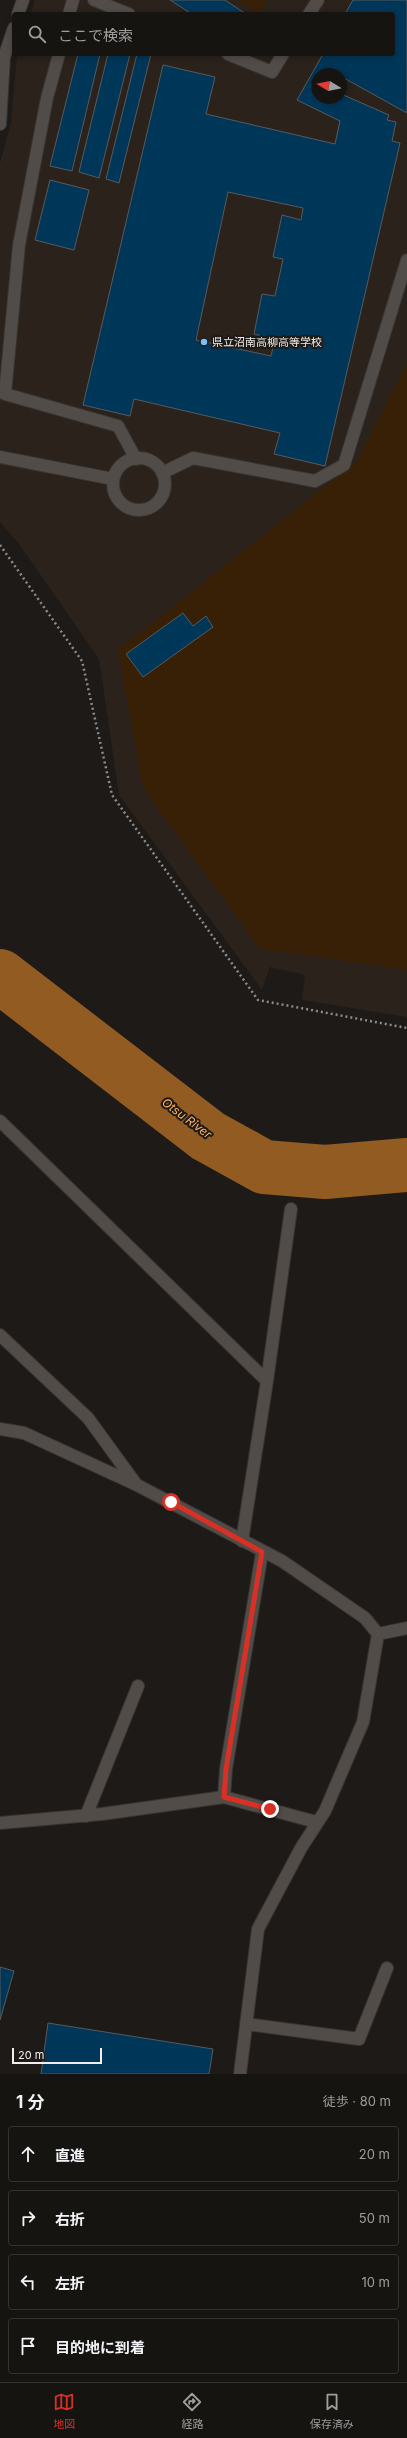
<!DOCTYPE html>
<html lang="ja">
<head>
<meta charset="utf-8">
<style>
  body { margin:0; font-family:Inter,"Noto Sans JP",sans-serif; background:#1f1d1a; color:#f1f3f6 }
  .compass { position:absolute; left:311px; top:68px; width:36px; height:36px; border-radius:50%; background:#161411; box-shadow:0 2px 6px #0003; rotate:280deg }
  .scale { position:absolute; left:12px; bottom:10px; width:90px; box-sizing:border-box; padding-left:4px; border:2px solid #f1eeec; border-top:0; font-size:11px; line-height:14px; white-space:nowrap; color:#f1eeec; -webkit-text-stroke:3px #1e1a17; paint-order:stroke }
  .stop { position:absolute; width:12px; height:12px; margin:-9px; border:3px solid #d93025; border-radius:50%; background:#fff }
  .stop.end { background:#d93025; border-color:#fff; box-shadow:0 1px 4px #0008 }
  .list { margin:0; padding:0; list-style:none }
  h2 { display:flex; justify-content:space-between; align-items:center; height:52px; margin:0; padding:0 16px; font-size:17px }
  h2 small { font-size:13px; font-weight:400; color:#9e9e9f }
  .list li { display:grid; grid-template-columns:26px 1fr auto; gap:12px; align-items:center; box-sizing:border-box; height:56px; margin:0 8px 8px; padding:0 8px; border:1px solid #353331; border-radius:4px }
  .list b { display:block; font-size:15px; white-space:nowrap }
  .list em { font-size:13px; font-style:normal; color:#9e9e9f }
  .icon { flex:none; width:22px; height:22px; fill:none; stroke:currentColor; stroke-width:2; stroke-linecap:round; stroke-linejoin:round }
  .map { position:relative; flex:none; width:407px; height:2074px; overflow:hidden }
  .search { position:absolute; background:#161411; box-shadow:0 2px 6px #0003; left:12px; right:12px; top:12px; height:44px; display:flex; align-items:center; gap:10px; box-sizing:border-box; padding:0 14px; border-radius:4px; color:#9e9e9f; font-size:15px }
  .sheet { height:308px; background:#161411 }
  nav { display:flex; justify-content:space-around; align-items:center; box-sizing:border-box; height:56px; border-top:1px solid #353331; background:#161411; font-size:11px; color:#9e9e9f }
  nav a { display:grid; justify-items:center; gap:2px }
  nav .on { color:#d93025 }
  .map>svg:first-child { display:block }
  .built { fill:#2a221b; fill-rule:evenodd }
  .green { fill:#382007 }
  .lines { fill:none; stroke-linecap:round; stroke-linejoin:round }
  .river { stroke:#915b22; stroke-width:54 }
  .building { fill:#003658; stroke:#565b5f; fill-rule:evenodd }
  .minor-casing { stroke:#373432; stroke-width:14 }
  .path { stroke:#8e8b88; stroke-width:2.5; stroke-dasharray:2 3; stroke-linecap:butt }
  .minor { stroke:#514c48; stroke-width:12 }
  .route { stroke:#d93025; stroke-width:5 }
  .poi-dot { fill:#78bff7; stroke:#1e1a17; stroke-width:1.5 }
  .labels { text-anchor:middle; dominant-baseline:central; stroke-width:4; stroke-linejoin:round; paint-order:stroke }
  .poi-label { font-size:11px; fill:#f1eeec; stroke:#1e1a17; text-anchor:start }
  .water-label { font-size:12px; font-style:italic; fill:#feaf63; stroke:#1e1a17 }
</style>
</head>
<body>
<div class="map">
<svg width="407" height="2074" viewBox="0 0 407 2074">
  <rect width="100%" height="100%" fill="#1e1a17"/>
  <path class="built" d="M35,0H407V1017L302,1000L305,975L270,967L262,990L119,795L99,659L19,544L0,522V163L11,123L17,54H393V14H30ZM317,74H341V98H317Z"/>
  <path class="green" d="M237,0H267L259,14Z
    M407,363V970L259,948L143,788L118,650L357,461Z"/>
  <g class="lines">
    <path class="river" d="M0,976L208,1136L264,1167L325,1172L407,1165"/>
  </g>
  <path class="building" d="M170,0H225L246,14H192Z
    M353,0H407V113L342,77L341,78V74H317V98H341V94L389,115L387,120L396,122L392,141L400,143L325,466L274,454L280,433L134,399L130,416L83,405L163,65L215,77L206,114L335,144L340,121L297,100L323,54H393V14H345ZM228,192L303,208L301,220L282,215L273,257L283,259L275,296L262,294L254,334L275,339L271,356L196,340Z
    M78,54H100L72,171L50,166Z
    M108,54H130L99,178L79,172Z
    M137,54H151L119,183L106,179Z
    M50,180L89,190L74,250L35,240Z
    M183,613L193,626L206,616L213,627L143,677L126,654Z
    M0,1967L14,1971L0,2020Z
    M48,2023L213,2049L209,2074H41Z"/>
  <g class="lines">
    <defs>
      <path id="minor" d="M94,0L129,14
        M18,14L23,0
        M69,14L73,0
        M309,14L318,0
        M59,54L47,98L19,245L5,394L118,426L136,459
        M228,54L272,72L283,54
        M0,124L4,57L14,28
        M0,457L113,479
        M113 484a26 26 0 1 1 52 0a26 26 0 1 1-52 0Z
        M162,473L193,458L315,481L344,465L407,260
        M0,1121L267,1381L242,1541
        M0,1335L88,1418L136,1484
        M267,1381L291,1209
        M0,1429L24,1433L137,1485L282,1561L365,1618L378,1634L363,1722L325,1811L301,1848L258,1929L240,2074
        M378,1634L407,1628
        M224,1797L226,1769L262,1553
        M86,1816L138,1686
        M0,1823L102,1814L224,1797L316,1822
        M246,2024L359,2039L387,1968"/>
    </defs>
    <use href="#minor" class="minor-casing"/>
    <path class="path" d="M0,545L82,661L112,795L258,1000L407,1028"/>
    <use href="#minor" class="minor"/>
  </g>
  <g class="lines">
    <path class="route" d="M171,1502L262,1552L226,1769L224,1797L270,1809"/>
  </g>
  <circle class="poi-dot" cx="204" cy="342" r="4"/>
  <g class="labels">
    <g class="poi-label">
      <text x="212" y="342">県立沼南高柳高等学校</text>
    </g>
    <g class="water-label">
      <text transform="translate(187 1118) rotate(37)">Otsu River</text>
    </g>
  </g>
</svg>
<svg class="compass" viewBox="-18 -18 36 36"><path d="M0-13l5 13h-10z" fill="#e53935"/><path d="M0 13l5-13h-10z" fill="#9e9e9f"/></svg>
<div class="scale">20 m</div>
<div class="stop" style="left:171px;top:1502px"></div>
<div class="stop end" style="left:270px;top:1809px"></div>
<div class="search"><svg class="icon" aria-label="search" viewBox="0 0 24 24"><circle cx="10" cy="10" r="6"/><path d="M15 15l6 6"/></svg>ここで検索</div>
</div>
<section class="sheet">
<h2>1 分<small>徒歩 · 80 m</small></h2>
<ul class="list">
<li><svg class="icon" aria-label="ahead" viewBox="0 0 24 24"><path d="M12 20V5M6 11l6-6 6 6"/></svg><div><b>直進</b></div><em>20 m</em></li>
<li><svg class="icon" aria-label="right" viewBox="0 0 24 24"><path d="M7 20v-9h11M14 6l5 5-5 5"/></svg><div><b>右折</b></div><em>50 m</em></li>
<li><svg class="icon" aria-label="left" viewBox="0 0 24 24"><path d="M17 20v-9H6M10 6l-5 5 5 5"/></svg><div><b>左折</b></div><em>10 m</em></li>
<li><svg class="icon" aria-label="arrive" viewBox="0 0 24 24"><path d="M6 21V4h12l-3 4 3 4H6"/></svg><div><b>目的地に到着</b></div></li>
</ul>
</section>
<nav>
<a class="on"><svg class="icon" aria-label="map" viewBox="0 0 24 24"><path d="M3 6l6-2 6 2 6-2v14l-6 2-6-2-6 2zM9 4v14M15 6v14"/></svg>地図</a>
<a><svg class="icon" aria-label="directions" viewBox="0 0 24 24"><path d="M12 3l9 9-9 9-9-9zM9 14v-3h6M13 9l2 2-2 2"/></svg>経路</a>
<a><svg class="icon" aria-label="saved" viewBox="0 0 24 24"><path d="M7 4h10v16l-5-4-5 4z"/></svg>保存済み</a>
</nav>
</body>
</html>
